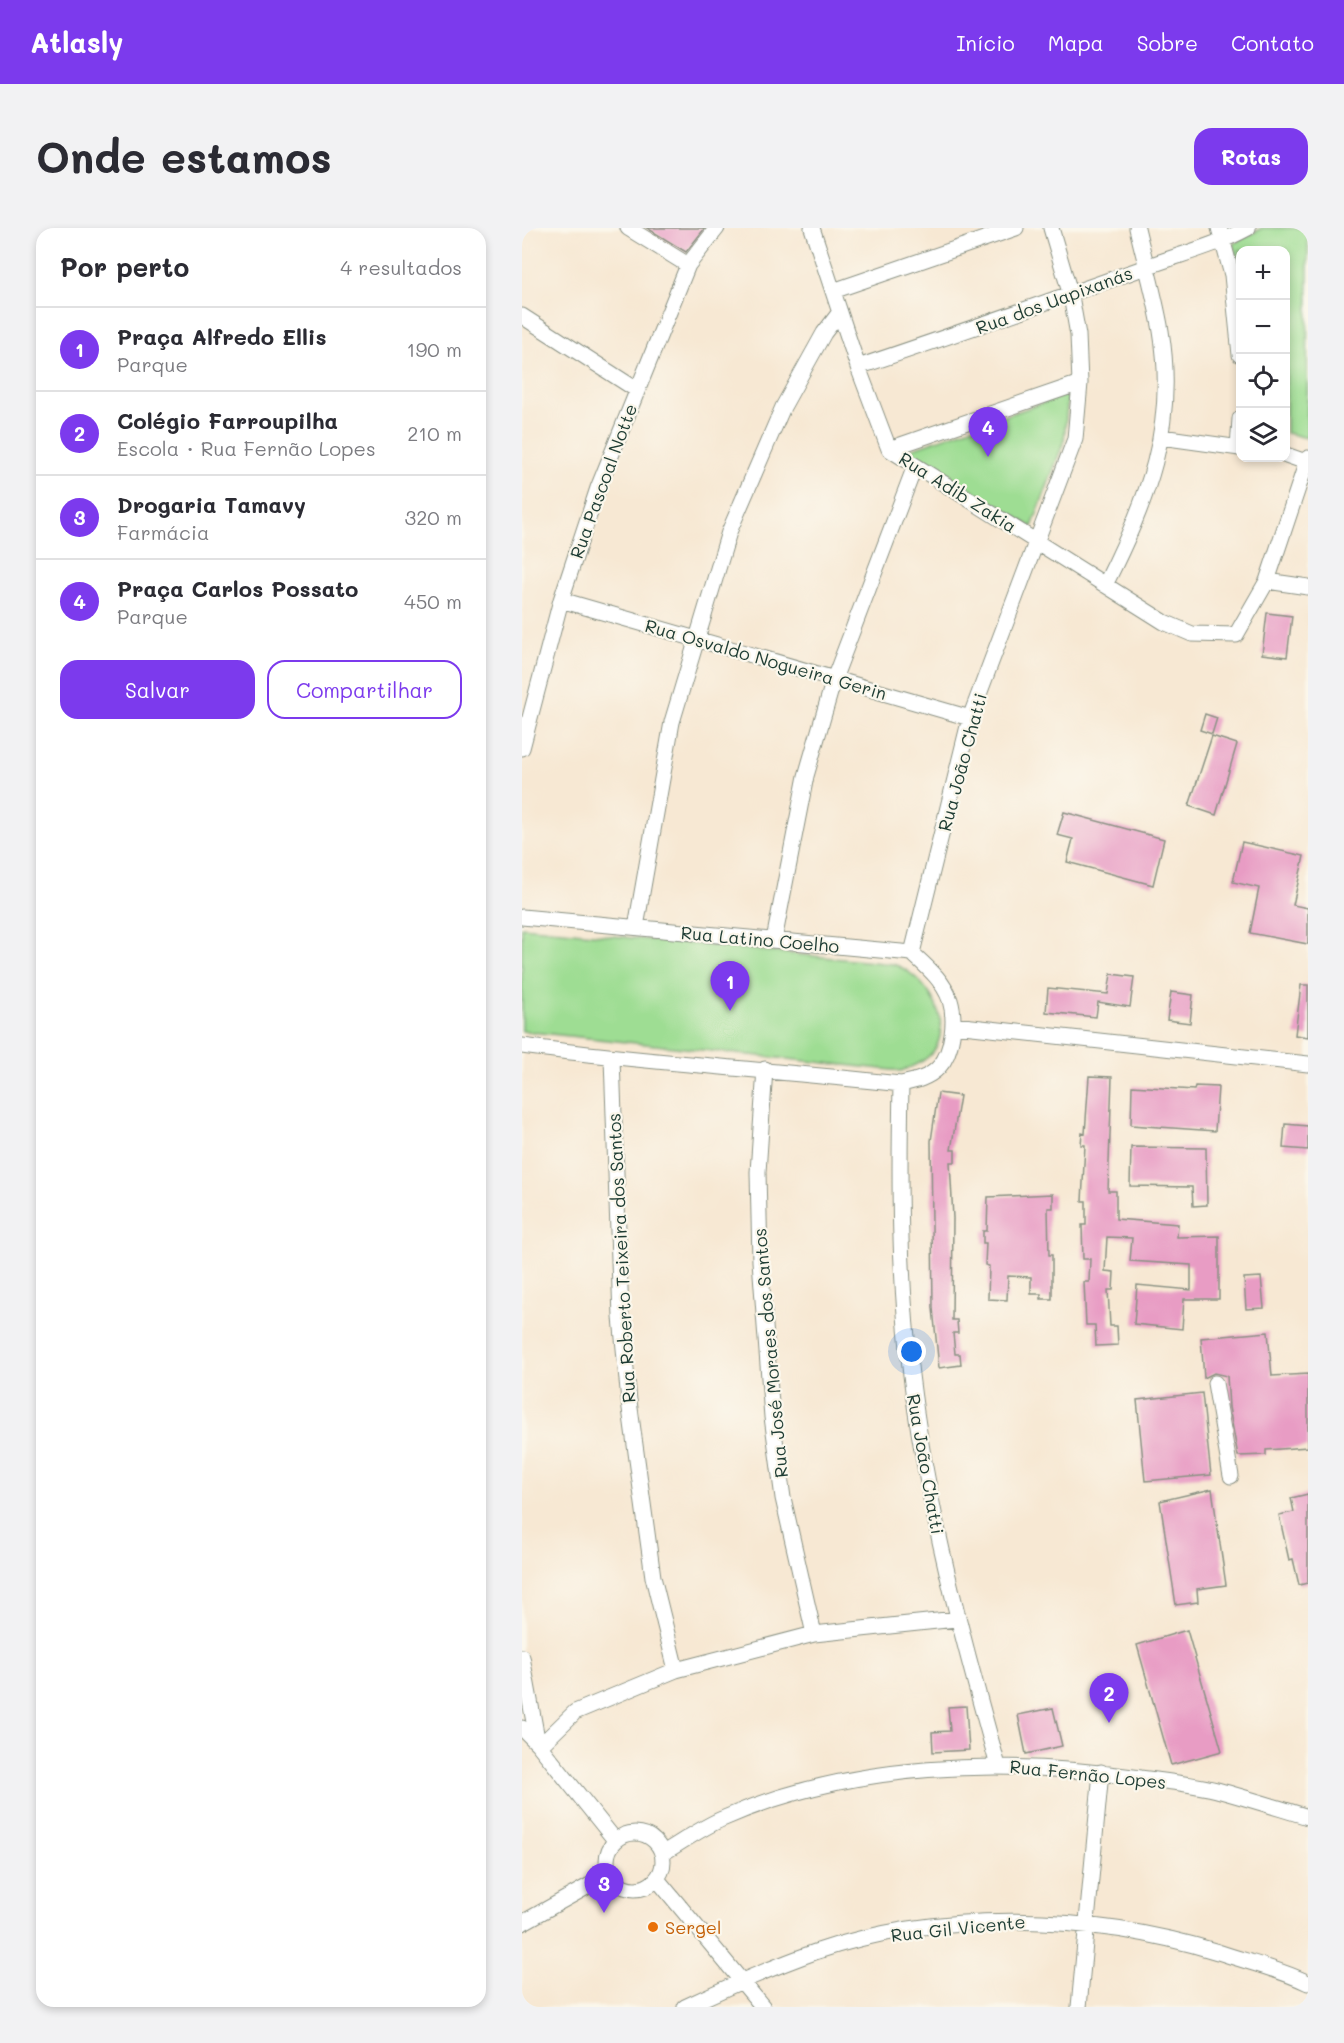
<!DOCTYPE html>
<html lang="pt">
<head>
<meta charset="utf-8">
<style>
  body { margin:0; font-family:Mali,sans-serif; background:#f2f2f3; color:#2b2b33 }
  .controls { position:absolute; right:18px; top:18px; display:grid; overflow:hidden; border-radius:12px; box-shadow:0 3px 9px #0003 }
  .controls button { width:54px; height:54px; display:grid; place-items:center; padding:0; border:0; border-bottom:2px solid #e1e1e2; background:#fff; color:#2b2b33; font:30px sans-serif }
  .you { position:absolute; left:390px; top:1124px; width:21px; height:21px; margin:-15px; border:4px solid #fff; border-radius:50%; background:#1a73e8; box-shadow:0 0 0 9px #1a73e833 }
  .badge { display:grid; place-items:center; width:39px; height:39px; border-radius:50%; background:#7c3aed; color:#fff; font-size:20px; font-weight:700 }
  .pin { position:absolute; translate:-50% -50px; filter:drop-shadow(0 2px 3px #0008) }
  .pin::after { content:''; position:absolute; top:32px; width:21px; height:18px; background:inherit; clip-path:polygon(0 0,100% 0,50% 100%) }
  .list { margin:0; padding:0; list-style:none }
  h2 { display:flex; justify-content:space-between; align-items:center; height:78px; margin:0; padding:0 24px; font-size:26px }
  h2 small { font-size:20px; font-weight:400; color:#7c7c81 }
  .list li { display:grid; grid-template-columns:39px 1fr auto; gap:18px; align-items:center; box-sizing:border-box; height:84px; padding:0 24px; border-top:2px solid #e1e1e2 }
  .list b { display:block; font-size:22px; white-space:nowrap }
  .list p { margin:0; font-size:20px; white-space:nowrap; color:#7c7c81 }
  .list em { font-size:20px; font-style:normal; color:#7c7c81 }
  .actions { display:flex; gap:12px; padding:18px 24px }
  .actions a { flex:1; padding:14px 0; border:2px solid #7c3aed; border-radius:18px; text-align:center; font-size:21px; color:#7c3aed }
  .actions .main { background:#7c3aed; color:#fff }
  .icon { flex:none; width:33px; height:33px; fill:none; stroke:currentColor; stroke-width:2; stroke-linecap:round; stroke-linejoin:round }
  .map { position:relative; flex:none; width:786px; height:1779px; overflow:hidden; border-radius:18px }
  header { display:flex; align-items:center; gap:36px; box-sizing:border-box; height:84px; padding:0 30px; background:#7c3aed; color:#fff }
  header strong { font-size:28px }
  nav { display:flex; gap:33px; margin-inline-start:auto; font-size:21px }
  .intro { display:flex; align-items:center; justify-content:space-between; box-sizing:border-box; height:144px; padding:0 36px }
  h1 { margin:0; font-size:42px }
  .button { padding:15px 27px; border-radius:18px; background:#7c3aed; color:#fff; font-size:21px; font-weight:700 }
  main { display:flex; gap:36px; padding:0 36px }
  aside { flex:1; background:#fff; border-radius:18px; box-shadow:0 3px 9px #0003 }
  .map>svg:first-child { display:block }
  .green { fill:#9edd93; stroke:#5e8d64; stroke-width:1.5 }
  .building { fill:#e89cc4 }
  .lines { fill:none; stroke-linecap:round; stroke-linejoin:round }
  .minor-casing { stroke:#8b9284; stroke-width:17 }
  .minor { stroke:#fff; stroke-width:15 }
  .food-dot { fill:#e8710a; stroke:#fbf7ec; stroke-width:2 }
  .labels { text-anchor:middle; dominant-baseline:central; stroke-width:4.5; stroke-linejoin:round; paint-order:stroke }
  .street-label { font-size:18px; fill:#1f3d34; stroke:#fbf7ec }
  .food-label { font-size:18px; fill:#c56008; stroke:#fbf7ec; text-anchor:start }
</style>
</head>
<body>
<header>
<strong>Atlasly</strong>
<nav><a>Início</a><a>Mapa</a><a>Sobre</a><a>Contato</a></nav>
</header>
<div class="intro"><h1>Onde estamos</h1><a class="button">Rotas</a></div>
<main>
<aside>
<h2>Por perto<small>4 resultados</small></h2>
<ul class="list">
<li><span class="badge">1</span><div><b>Praça Alfredo Ellis</b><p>Parque</p></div><em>190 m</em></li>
<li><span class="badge">2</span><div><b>Colégio Farroupilha</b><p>Escola · Rua Fernão Lopes</p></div><em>210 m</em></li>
<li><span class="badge">3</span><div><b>Drogaria Tamavy</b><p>Farmácia</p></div><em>320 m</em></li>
<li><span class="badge">4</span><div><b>Praça Carlos Possato</b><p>Parque</p></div><em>450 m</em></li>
</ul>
<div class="actions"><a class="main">Salvar</a><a>Compartilhar</a></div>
</aside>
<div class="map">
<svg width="786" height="1779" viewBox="0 0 786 1779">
  <rect width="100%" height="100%" fill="#fbf7ec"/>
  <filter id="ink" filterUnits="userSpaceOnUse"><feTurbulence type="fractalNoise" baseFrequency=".0167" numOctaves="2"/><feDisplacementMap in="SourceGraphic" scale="12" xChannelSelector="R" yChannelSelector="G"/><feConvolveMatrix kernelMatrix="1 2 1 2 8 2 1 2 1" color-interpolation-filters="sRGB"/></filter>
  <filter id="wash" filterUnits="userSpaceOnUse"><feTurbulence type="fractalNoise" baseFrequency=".008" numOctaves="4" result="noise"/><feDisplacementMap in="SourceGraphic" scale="24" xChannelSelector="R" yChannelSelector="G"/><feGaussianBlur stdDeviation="1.35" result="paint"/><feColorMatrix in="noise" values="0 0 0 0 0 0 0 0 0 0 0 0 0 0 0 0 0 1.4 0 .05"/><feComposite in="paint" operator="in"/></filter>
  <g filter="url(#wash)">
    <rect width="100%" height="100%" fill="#f7e8d3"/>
    <path class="green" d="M740,0H786L785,210L764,205V22H718V44L711,16Z
      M546,166L542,213L510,299L386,222Z
      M0,699L371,736C399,745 428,784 416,815C410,831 394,837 379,843L0,803Z"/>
    <g id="blocks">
      <path class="building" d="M125,0H183L164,24Z
        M745,385L770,388L765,429L740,426Z
        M683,486L695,490L690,506L678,502Z
        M690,508L715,516L694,587L667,578Z
        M542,584L642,611L631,657L545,634L551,611L535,607Z
        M720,614L782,628L771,677L786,680V716L728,705L737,660L711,654Z
        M589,746L612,749L608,779L576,774L574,789L524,784L526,760L586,766Z
        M779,757H786V809L773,807Z
        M649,764L671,767L668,795L645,792Z
        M567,848L590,849L586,963H594V991L656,996L655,1009L697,1008V1071H662L660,1101L612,1096L615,1057L669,1062V1037L608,1033L610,1010L585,1009L583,1043L592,1044L591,1062H586L588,1098H595L596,1117L574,1118L573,1097H564L562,1054H567L568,1031H561L560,997H564V973H560L563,917H559L560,905L563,906Z
        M610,858L672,862L673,858L696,859L693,903L609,897Z
        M416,865L438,868L429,922H433V934H428L431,990L430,1092H435L436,1105H431L433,1126H438L439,1137L417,1140L411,1080L409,913Z
        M763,896L786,898V922L761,920Z
        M609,919L684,920L685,977L671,978L670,959L608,958Z
        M531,966V980H526L527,1027H530V1071H519V1066H509V1049L486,1048L485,1072L466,1071L467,1038L463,1037L464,1015H461V1003H465L466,969Z
        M739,1049L742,1080L724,1081L722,1050Z
        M746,1104L750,1148L786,1146V1219L744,1222V1227L716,1228L707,1179L705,1148L692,1145L682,1150L679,1110Z
        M680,1165L689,1247L623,1253L615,1172Z
        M690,1261L704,1357L675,1361L676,1374L654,1377L638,1273Z
        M786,1266V1355L777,1357L771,1331L767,1332L757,1287L772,1284L769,1270Z
        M665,1402L700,1523L649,1537L615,1417Z
        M444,1478L447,1522L411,1524L410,1504L428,1503L426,1479Z
        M531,1480L540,1518L504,1526L496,1487Z"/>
    </g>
  </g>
  <g filter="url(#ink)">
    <use href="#blocks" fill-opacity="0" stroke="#8b9284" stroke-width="1.5"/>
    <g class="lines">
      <defs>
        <path id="minor" d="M106,0L166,37
          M290,0L336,139L367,221L642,394L670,406L714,407L745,353L786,230
          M697,0L710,47L718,127
          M311,63L494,0
          M0,88L115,162
          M336,139C432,107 528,73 624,39C659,26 693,18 726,0
          M639,209L718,220
          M716,220L718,191
          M367,221L558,155
          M764,227L784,234
          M745,353L786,359
          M583,357C625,273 655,199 639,103C633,68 623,34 615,0
          M39,372L448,490
          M0,520L39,372L76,260L166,37L195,0
          M0,689L390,725C405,739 421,752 428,772C434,791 431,824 417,839C407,850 393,853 379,856C253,842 126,835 0,818
          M114,699L150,494L207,304L261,179L302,105L318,84
          M252,712L284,548L312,451L393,238
          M390,725L448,490L553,211L558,155L556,107L549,68L529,0
          M432,797L786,836
          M90,830L99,1089L107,1173L131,1349L154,1442
          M243,841L236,944L238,1033L250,1189L261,1270L292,1406
          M379,856C377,953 377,1051 389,1147C405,1280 440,1409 476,1538
          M693,1155L709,1248
          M0,1429L16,1516
          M0,1500L16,1516L93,1612
          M18,1518L53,1484L154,1442L292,1406L434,1391
          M85 1633a28 28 0 1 1 56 0a28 28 0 1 1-56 0Z
          M141,1625C160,1614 179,1600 200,1591C329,1534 481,1530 619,1550C644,1553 670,1556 695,1562C725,1570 756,1580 786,1589
          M135,1651L241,1779
          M0,1695L88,1646
          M163,1779C205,1759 248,1740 293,1724C419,1681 569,1685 696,1724C725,1734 758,1741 786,1755
          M557,1779L579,1544"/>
      </defs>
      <use href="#minor" class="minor-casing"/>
      <use href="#minor" class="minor"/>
    </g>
  </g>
  <circle class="food-dot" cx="131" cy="1699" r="6"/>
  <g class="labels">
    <g class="street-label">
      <text transform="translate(532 72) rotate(-20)">Rua dos Uapixanás</text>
      <text transform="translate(81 253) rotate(-70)">Rua Pascoal Notte</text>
      <text transform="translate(436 264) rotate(32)">Rua Adib Zakia</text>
      <text transform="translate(244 431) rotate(16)">Rua Osvaldo Nogueira Gerin</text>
      <text transform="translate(440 534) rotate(-75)">Rua João Chatti</text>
      <text transform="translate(238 711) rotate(5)">Rua Latino Coelho</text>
      <text transform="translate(99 1030) rotate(-93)">Rua Roberto Teixeira dos Santos</text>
      <text transform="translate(248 1125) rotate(-95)">Rua José Moraes dos Santos</text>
      <text transform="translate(404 1236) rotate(80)">Rua João Chatti</text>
      <text transform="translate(566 1546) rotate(6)">Rua Fernão Lopes</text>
      <text transform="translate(436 1700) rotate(-6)">Rua Gil Vicente</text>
    </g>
    <g class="food-label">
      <text x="143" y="1699">Sergel</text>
    </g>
  </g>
</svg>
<div class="controls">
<button>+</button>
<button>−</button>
<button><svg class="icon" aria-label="locate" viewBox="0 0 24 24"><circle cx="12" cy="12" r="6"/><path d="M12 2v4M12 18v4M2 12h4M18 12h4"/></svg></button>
<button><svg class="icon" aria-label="layers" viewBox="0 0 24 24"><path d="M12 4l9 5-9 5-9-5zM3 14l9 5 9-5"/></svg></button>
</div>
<div class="you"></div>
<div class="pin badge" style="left:208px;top:783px">1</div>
<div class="pin badge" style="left:587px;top:1495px">2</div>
<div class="pin badge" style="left:82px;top:1685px">3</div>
<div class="pin badge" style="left:466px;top:229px">4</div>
</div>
</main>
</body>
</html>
